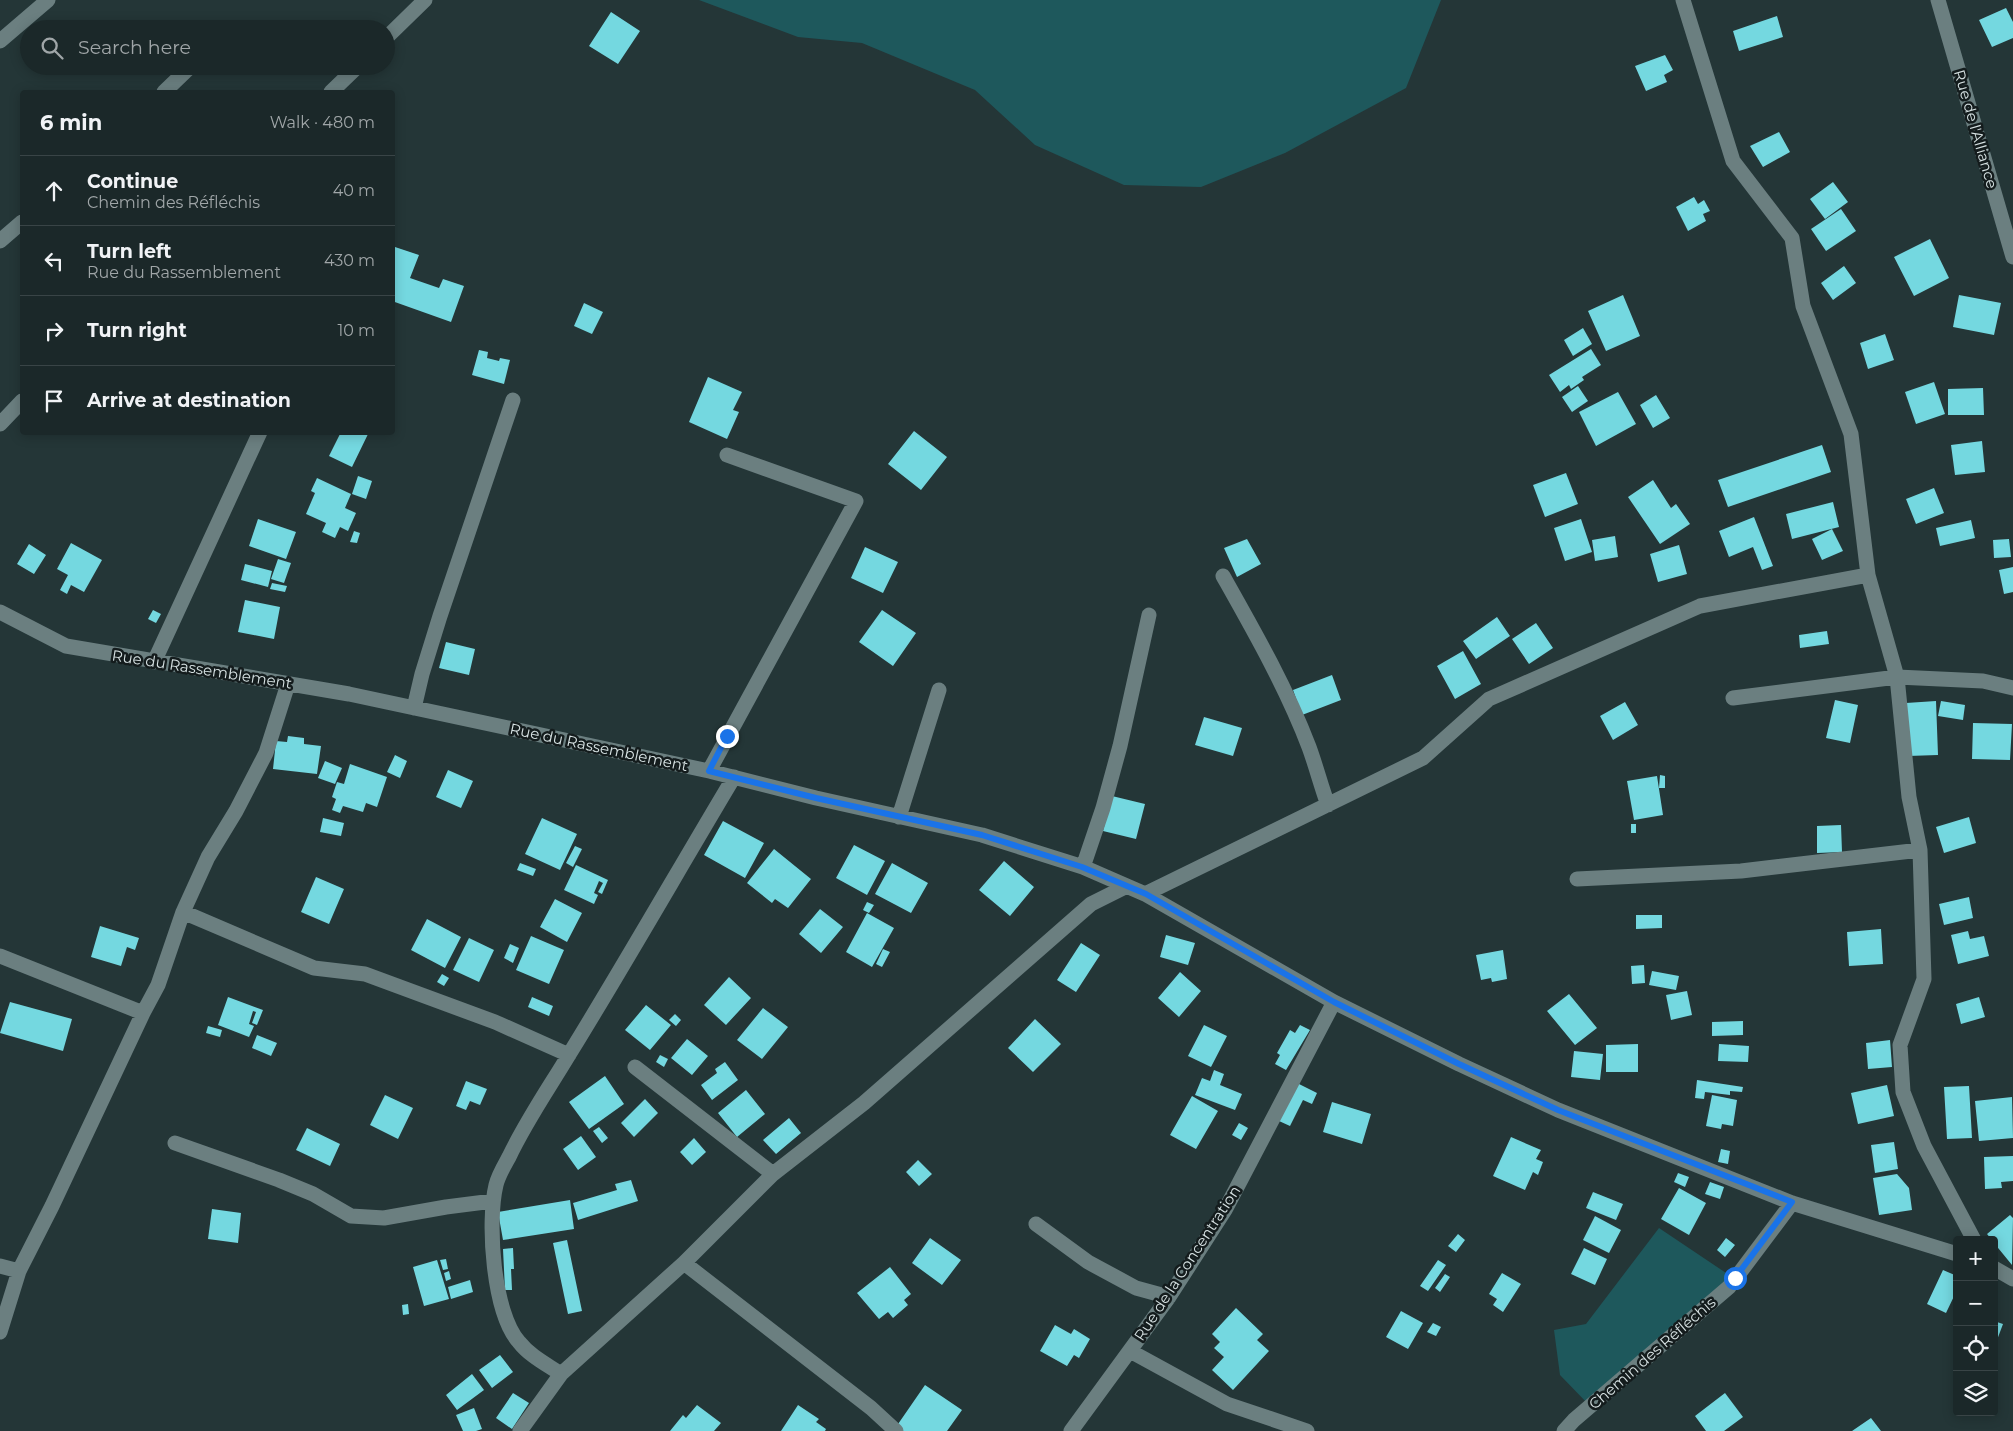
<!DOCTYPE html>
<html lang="en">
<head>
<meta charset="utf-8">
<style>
  body { margin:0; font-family:Montserrat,sans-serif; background:#243031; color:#f1f3f6 }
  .controls { position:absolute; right:15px; bottom:15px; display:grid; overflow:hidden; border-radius:5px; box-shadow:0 2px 12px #0003 }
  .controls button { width:45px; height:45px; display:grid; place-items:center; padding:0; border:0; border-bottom:1px solid #394446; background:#1b2829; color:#f1f3f6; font:25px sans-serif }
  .stop { position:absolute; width:15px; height:15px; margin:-11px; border:4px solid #1a73e8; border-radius:50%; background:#fff }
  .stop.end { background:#1a73e8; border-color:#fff; box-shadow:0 1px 5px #0008 }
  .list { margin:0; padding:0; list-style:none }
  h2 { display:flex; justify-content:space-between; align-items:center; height:65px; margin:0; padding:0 20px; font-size:21px }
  h2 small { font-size:16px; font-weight:400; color:#a0a6a8 }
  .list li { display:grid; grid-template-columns:32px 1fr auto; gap:15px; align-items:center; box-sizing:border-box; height:70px; padding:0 20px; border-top:1px solid #394446 }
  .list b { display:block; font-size:19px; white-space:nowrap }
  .list p { margin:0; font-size:16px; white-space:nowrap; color:#a0a6a8 }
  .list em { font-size:16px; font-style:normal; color:#a0a6a8 }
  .icon { flex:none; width:28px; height:28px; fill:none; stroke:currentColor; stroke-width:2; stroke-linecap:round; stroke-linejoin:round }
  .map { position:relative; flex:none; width:2013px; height:1431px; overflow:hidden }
  .search { position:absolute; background:#1b2829; box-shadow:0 2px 12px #0003; left:20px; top:20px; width:375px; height:55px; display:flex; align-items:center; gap:12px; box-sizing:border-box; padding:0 18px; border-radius:28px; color:#a0a6a8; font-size:19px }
  .panel { position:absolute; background:#1b2829; box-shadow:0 2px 12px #0003; left:20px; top:90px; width:375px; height:345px; border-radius:5px }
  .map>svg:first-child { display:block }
  .green { fill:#1e585c }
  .building { fill:#74d8e0 }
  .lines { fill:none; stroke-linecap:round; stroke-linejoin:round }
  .minor { stroke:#6b7f80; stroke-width:15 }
  .route { stroke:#1a73e8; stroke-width:6 }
  .labels { text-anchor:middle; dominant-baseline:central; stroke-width:5; stroke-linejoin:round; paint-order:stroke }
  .street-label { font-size:15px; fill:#d7e2e3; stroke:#141c1d }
</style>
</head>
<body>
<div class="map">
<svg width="2013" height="1431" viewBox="0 0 2013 1431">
  <rect width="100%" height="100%" fill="#243637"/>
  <path class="green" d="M699,0H1441L1406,88L1285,153L1201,187L1124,185L1035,145L975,90L862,43L798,37Z
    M1659,1228L1735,1279L1590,1406L1560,1375L1554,1330L1586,1324Z"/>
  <path class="building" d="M2006,8L2013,22V38L1992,47L1979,20Z
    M611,12L640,31L618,64L589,46Z
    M1777,16L1783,37L1739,51L1733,31Z
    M1665,55L1673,70L1664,75L1667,82L1646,91L1635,66Z
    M1779,132L1790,152L1763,167L1750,146Z
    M1833,182L1848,202L1825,219L1810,199Z
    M1694,197L1698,204L1704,200L1710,211L1703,214L1706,221L1688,231L1676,207Z
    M1841,209L1856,231L1826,251L1811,229Z
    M1930,239L1949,278L1914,296L1894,257Z
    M392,246L419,255L410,278L439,288L443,279L464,286L451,322L392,301Z
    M1844,266L1856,283L1833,300L1821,283Z
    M1623,295L1640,336L1606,351L1588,311Z
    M1959,295L2001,303L1994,335L1953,327Z
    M584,303L603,312L592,334L574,326Z
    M1583,328L1592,344L1573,356L1564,340Z
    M1885,334L1894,360L1868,369L1860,343Z
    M1591,349L1601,365L1582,377L1584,380L1571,389L1569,385L1560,392L1549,375Z
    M479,350L488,352L487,358L499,361L500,358L510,360L504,384L472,375Z
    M708,377L742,392L733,410L739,412L727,439L689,422Z
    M1934,382L1945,414L1916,424L1905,392Z
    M1578,386L1588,401L1572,412L1562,397Z
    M1983,388L1984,415H1948V389Z
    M1618,392L1636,424L1596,446L1579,412Z
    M1656,395L1670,418L1653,428L1640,405Z
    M914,431L947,457L921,490L888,464Z
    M341,432H369L352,467L329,456Z
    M1982,441L1985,472L1955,475L1951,445Z
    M1822,445L1831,472L1728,507L1718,480Z
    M1566,473L1578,504L1545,517L1533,485Z
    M358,476L372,481L366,499L352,494Z
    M317,478L351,494L345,508L356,513L348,531L340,527L335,538L322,532L326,523L306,514L315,493L311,491Z
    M1653,480L1671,508L1676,504L1690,524L1660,544L1628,497Z
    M1934,488L1944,513L1916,524L1906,499Z
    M1833,502L1839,527L1792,539L1786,514Z
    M1754,517L1773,566L1762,570L1753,547L1729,557L1719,531Z
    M258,519L296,532L286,559L249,546Z
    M1581,519L1592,552L1565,561L1554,528Z
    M1971,520L1975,538L1940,546L1936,528Z
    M1832,529L1843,551L1822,560L1812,539Z
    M354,531L360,533L357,543L350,542Z
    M1615,536L1618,557L1595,561L1592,540Z
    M1247,539L1261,564L1237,577L1224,548Z
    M2009,539L2011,557L1994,558L1993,540Z
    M71,543L102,560L84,592L71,585L67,594L60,590L68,575L57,569Z
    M29,544L46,555L34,574L17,564Z
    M1679,545L1687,574L1658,582L1650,554Z
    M865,547L898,562L883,593L851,578Z
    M278,559L291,563L284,583L271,579Z
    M245,564L272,571L268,587L241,580Z
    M2013,567V592L2004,594L1999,570Z
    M272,583L287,586L285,592L270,589Z
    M245,600L280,607L274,639L238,632Z
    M153,610L161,614L156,623L148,619Z
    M882,610L916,633L893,666L859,642Z
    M1497,617L1510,636L1476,659L1463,641Z
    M1536,623L1553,648L1529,664L1512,639Z
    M1827,631L1829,644L1800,648L1799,635Z
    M446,642L475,649L469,675L439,668Z
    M1463,651L1481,684L1455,699L1437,666Z
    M1332,675L1341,700L1302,715L1293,690Z
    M1835,700L1858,705L1850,743L1826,738Z
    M1936,701L1938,755L1908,756L1906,703Z
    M1941,701L1965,705L1963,720L1938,716Z
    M1625,702L1638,725L1613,740L1600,716Z
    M1204,717L1242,728L1233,756L1195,745Z
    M1973,723L2012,724L2010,760L1972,759Z
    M288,736L304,738V744L321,746L317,774L273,769L276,741L287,742Z
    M395,755L407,761L400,778L387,772Z
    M325,761L342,768L335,784L318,778Z
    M350,764L387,777L377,807L366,803L363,812L343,806L340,813L332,810L336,799L332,797L337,782L344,784Z
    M448,770L473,781L461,808L436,797Z
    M1660,775L1665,776V788H1659Z
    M1657,776L1663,815L1634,820L1627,781Z
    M1112,796L1145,804L1136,839L1103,831Z
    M1969,817L1976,843L1944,853L1936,827Z
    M323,818L344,823L341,836L320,832Z
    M542,818L577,834L560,870L525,854Z
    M723,821L764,843L745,878L704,855Z
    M1631,824H1636V833H1631Z
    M1841,825L1842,852L1817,853V826Z
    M854,845L885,861L867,895L836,878Z
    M575,846L582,849L573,867L566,863Z
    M774,849L811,879L788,908L775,899L772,903L747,883Z
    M1004,861L1034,887L1010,916L979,890Z
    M520,863L536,869L533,876L517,870Z
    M892,863L928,883L911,913L875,894Z
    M576,865L608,880L602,894L598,892L603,883L599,881L594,893L598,895L594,904L564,890Z
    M316,877L344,889L329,924L301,912Z
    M1969,897L1973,918L1944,925L1939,904Z
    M555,899L582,913L567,942L540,927Z
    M867,902L874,905L869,913L863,910Z
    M820,909L843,927L821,953L799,934Z
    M867,913L894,928L872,967L846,952Z
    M1636,915H1662V928L1636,929Z
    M427,919L461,937L445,968L411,950Z
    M100,926L139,938L135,950L127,947L121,966L91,957Z
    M1881,929L1883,964L1849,966L1847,932Z
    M1968,931L1970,939L1984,936L1989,956L1958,964L1951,935Z
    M1166,935L1195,943L1188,965L1160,957Z
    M531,936L564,950L549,984L516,970Z
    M469,938L494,950L479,982L453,970Z
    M1081,943L1100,955L1076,992L1057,980Z
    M510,944L519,948L513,963L504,958Z
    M883,949L890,952L882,967L876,964Z
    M1503,950L1507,979L1492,982L1491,978L1481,980L1476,955Z
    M1644,965L1645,983L1632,984L1631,966Z
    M1652,971L1679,976L1676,990L1649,985Z
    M1180,972L1201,991L1179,1017L1158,998Z
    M442,974L449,978L444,986L437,982Z
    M729,977L751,998L726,1025L704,1005Z
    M1687,991L1692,1015L1671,1020L1666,995Z
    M1569,994L1597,1028L1575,1045L1547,1011Z
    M228,997L263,1010L257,1025L252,1023L256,1012L253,1011L249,1024L254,1026L249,1037L218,1025Z
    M532,997L553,1006L549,1016L528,1007Z
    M1979,997L1985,1017L1961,1024L1956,1004Z
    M10,1002L72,1019L63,1051L0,1033Z
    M646,1005L671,1025L650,1050L625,1030Z
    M763,1008L788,1027L762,1059L737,1040Z
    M675,1014L681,1020L676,1026L669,1020Z
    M1035,1019L1061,1044L1033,1072L1008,1048Z
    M1743,1021V1035L1712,1036V1022Z
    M1204,1025L1227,1036L1211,1067L1188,1056Z
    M1300,1025L1310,1030L1286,1070L1275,1064L1280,1055L1277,1053L1290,1030L1295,1033Z
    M208,1026L222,1030L220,1037L206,1033Z
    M257,1035L277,1043L271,1056L252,1048Z
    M687,1039L708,1056L692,1075L671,1058Z
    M1890,1040L1892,1067L1868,1069L1866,1043Z
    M1638,1044V1072H1606V1045Z
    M1719,1044L1749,1046L1748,1062L1718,1061Z
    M1574,1051L1603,1054L1600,1080L1571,1077Z
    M660,1055L668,1059L664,1067L656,1062Z
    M725,1062L738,1080L712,1100L701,1085L717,1073L715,1069Z
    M1214,1070L1224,1074L1220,1085L1242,1094L1235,1110L1195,1095L1202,1078L1210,1081Z
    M605,1076L624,1104L589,1129L569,1102Z
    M1697,1080L1743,1087L1742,1092L1730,1091V1095L1705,1092L1704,1099L1695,1098Z
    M466,1081L487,1089L480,1105L470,1101L466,1110L456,1106Z
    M1297,1083L1317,1093L1312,1104L1303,1100L1290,1126L1279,1121Z
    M1887,1085L1894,1116L1858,1124L1851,1093Z
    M1969,1086L1972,1138L1947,1139L1944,1087Z
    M746,1090L765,1114L737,1137L718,1113Z
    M385,1095L413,1108L398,1139L370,1125Z
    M1712,1095L1737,1100L1733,1126L1722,1124L1721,1129L1706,1126Z
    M1192,1096L1218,1111L1196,1149L1170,1135Z
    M2012,1097L2013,1138L1979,1141L1975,1101Z
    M645,1099L658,1113L634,1137L621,1123Z
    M1332,1102L1371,1114L1362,1144L1323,1132Z
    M789,1118L801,1133L776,1154L763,1140Z
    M1239,1123L1248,1128L1241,1140L1232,1135Z
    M599,1127L608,1138L602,1143L593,1131Z
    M307,1128L340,1144L330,1166L296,1150Z
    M581,1136L596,1157L578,1170L563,1149Z
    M1511,1137L1541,1150L1536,1159L1543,1162L1538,1175L1533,1172L1525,1190L1493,1176Z
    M694,1138L706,1152L692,1165L680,1152Z
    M1894,1142L1898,1169L1875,1173L1871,1145Z
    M1721,1149L1730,1151L1728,1164L1718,1162Z
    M2013,1156V1181L2001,1182L2002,1188L1985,1189L1984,1157Z
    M918,1160L932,1174L919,1186L906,1172Z
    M1678,1173L1689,1177L1685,1187L1674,1182Z
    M1897,1174L1909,1188L1912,1210L1879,1215L1873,1178Z
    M631,1180L638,1201L578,1220L573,1203L617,1190L615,1184Z
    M1710,1182L1724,1187L1720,1199L1705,1194Z
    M1679,1188L1706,1203L1689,1235L1661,1219Z
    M1593,1192L1623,1204L1616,1220L1586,1208Z
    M570,1200L574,1229L503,1240L498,1212Z
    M212,1209L241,1213L238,1243L208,1239Z
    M2010,1215L2013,1218L2012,1265L1994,1243V1240H1992L1987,1234Z
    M1595,1216L1621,1230L1609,1253L1583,1240Z
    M1458,1234L1465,1240L1456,1252L1448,1246Z
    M930,1238L961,1260L942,1285L912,1263Z
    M1726,1238L1735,1245L1725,1257L1717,1250Z
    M567,1240L582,1311L568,1314L553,1243Z
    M513,1248L514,1269H511L512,1290H505L503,1249Z
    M1584,1248L1607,1259L1595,1285L1571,1274Z
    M446,1259L448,1269L443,1270L440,1260Z
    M437,1260L449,1299L424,1306L413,1267Z
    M1438,1260L1446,1265L1428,1291L1420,1286Z
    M890,1267L911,1294L904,1300L908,1305L893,1318L888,1312L879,1319L857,1293Z
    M1943,1270L1957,1276V1290L1946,1313L1927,1304Z
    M449,1271L451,1279L446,1281L444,1273Z
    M1502,1273L1521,1284L1503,1312L1493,1305L1497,1299L1489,1294Z
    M1445,1274L1450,1277L1440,1292L1435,1288Z
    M470,1280L473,1292L451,1299L448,1287Z
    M408,1304L409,1314L403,1315L402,1305Z
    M1236,1308L1263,1334L1257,1340L1269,1351L1233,1390L1212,1370L1224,1357L1214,1348L1220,1342L1212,1334Z
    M1401,1311L1423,1323L1408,1349L1386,1337Z
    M1994,1321L2003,1324L1994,1348Z
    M1433,1323L1441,1327L1436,1336L1427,1332Z
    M1055,1325L1071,1334L1074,1329L1090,1339L1079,1358L1074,1355L1067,1366L1040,1351Z
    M500,1355L513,1372L492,1388L479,1370Z
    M472,1374L484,1390L457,1410L446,1395Z
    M925,1385L962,1410L947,1431H901L896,1427Z
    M513,1393L529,1403L512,1429L496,1418Z
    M1725,1393L1743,1417L1724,1431H1706L1695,1416Z
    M697,1405L721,1423L714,1431H670L683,1415L686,1418Z
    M798,1405L819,1419L816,1422L826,1429L825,1431H781Z
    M474,1408L482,1429L476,1431H463L456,1415Z
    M1871,1418L1881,1431H1852Z"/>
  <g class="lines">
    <path class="minor" d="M1683,0L1733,161L1792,238L1803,306L1851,434L1868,575L1897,677L1909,797L1920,850L1924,979L1900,1045L1903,1092L1924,1146L1974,1240
      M1938,0L2013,257
      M386,38L425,0
      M0,41L48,0
      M164,92L191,66
      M331,92L358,66
      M0,241L22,222
      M0,424L22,401
      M1223,576C1254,631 1286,687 1309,747C1316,766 1321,786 1328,805
      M0,612L66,646L349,694L709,771L816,798L982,835L1083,867L1145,894L1334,1002L1459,1064L1558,1110L1792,1203L1957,1254
      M154,662L260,432
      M1733,698L1897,677L1983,681L2013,688
      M414,708L422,674L440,616L513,400
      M709,771L856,501L727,455
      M899,817L939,690
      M1083,867L1103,808L1120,746L1149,615
      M1577,879L1741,871L1920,850
      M1145,894L1423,758L1489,699L1700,606L1868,575
      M183,912L314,968L365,974L495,1022L569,1055
      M0,956L143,1013
      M635,1067L773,1174
      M175,1143L279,1180L313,1194L351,1216L384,1218L446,1207L493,1201
      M1036,1224L1088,1262L1136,1288L1169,1297
      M684,1263L871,1408L896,1431
      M0,1266L19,1271
      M1994,1268L2013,1279
      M0,1332L19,1271L52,1206L143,1013L158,985L183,912L208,857L236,811L266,753L288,684
      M1130,1351L1227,1404L1307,1431
      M561,1374C546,1364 530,1356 519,1342C493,1313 487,1222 496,1185C498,1176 504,1166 509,1157C526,1121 549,1088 570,1053C626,962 679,869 734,777
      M520,1431L561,1374L684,1263L773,1174L864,1103L1091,904L1127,886
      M1071,1431L1169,1297L1225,1210L1334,1002
      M1564,1431L1574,1420L1729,1287L1792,1203"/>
  </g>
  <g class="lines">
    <path class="route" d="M727,736L709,771L816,798L982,835L1082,867L1146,894L1334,1002L1459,1064L1558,1110L1792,1202L1735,1278"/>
  </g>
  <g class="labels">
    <g class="street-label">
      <text transform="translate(1976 129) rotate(74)">Rue de l'Alliance</text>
      <text transform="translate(202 669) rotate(9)">Rue du Rassemblement</text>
      <text transform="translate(599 747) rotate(12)">Rue du Rassemblement</text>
      <text transform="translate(1187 1263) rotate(-57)">Rue de la Concentration</text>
      <text transform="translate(1652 1353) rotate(-41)">Chemin des Réfléchis</text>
    </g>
  </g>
</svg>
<div class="controls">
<button>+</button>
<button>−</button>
<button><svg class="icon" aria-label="locate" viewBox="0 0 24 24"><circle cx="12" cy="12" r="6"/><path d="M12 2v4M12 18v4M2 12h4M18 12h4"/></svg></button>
<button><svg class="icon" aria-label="layers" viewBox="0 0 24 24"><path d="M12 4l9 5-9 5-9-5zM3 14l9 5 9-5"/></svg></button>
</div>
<div class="stop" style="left:1735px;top:1278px"></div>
<div class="stop end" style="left:727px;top:736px"></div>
<div class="search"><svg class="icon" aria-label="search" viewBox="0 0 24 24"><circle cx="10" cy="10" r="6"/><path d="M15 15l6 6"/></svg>Search here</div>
<section class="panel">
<h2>6 min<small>Walk · 480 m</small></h2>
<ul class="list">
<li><svg class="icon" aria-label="ahead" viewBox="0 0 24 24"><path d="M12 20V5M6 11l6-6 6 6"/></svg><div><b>Continue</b><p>Chemin des Réfléchis</p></div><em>40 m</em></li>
<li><svg class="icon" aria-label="left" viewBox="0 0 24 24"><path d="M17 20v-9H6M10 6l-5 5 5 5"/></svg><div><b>Turn left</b><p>Rue du Rassemblement</p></div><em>430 m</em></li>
<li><svg class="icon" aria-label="right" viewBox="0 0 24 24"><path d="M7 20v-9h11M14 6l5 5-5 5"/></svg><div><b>Turn right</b></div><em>10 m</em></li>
<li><svg class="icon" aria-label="arrive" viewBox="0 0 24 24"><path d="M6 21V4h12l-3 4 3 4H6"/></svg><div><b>Arrive at destination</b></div></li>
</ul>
</section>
</div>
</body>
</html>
